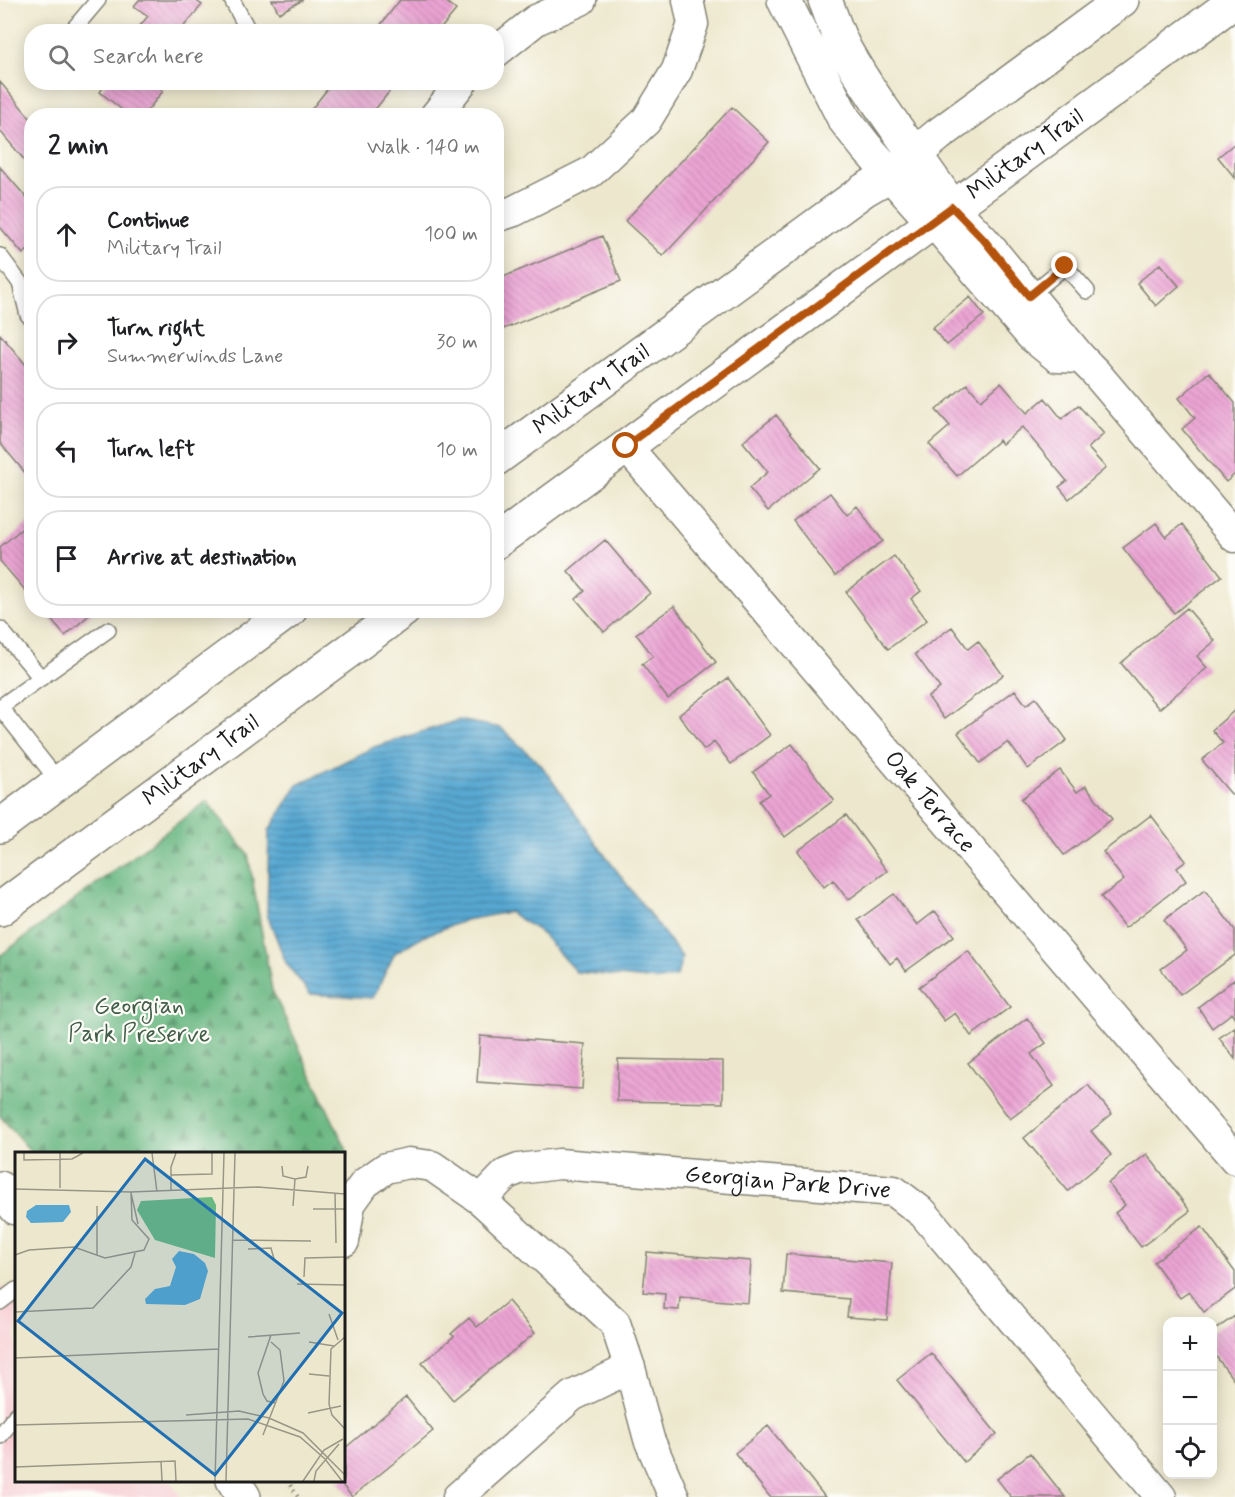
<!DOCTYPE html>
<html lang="en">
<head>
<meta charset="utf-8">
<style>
  body { margin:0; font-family:Mynerve,sans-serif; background:#f2f2f2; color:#202124 }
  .controls { position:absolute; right:18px; bottom:18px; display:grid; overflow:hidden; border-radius:12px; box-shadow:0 3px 15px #0003 }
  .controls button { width:54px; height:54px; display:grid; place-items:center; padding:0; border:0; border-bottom:2px solid #e0e0e0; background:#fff; color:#202124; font:30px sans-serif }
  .stop { position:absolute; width:18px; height:18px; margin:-14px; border:4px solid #b45309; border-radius:50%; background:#fff }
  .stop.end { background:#b45309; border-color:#fff; box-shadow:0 2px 6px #0008 }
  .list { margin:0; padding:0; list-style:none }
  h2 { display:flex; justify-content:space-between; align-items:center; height:78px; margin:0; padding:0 24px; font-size:26px }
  h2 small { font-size:20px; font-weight:400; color:#757577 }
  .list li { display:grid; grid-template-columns:39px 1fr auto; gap:18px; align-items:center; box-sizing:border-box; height:96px; margin:0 12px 12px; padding:0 12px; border:2px solid #e0e0e0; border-radius:24px }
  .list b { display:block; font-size:22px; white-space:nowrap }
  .list p { margin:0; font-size:20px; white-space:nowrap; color:#757577 }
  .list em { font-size:20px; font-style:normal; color:#757577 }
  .icon { flex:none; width:33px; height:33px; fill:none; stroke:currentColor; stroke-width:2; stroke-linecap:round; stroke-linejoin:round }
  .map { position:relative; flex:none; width:1235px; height:1497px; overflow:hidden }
  .search { position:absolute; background:#fff; box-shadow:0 3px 15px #0003; left:24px; top:24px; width:480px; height:66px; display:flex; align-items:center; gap:15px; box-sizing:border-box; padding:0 21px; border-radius:24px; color:#757577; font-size:22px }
  .panel { position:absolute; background:#fff; box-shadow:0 3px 15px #0003; left:24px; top:108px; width:480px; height:510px; border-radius:24px }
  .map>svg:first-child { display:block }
  .built { fill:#f7cfd4 }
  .forest { fill:url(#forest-firs); stroke:#436a4f; stroke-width:1.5 }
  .water { fill:url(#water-rules); stroke:#3a6276; stroke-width:1.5 }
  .building { fill:url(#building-back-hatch) }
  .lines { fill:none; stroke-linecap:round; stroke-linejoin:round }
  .service-casing { stroke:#848274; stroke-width:18 }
  .minor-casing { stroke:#848274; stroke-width:33 }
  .tertiary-casing { stroke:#848274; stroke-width:36 }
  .secondary-casing { stroke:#848274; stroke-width:36 }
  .path { stroke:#848274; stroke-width:4; stroke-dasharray:1.5 4.5; stroke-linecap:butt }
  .service { stroke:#fff; stroke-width:15 }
  .minor { stroke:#fff; stroke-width:30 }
  .tertiary { stroke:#fff; stroke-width:33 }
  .secondary { stroke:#fff; stroke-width:33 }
  .route { stroke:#b45309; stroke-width:8 }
  .labels { text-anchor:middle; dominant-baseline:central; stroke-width:4.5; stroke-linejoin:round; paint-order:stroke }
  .street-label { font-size:24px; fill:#1c1c1c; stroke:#fdfcf7 }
  .park-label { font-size:24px; fill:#405d48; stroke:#fdfcf7 }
  .inset-road { fill:none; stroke:#999686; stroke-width:1.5 }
  .view { fill:#1f6fb2; fill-opacity:0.15; stroke:#1f6fb2; stroke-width:3 }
  .inset-edge { fill:none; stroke:#1c1c1c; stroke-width:3 }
</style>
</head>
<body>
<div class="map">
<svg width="1235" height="1497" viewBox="0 0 1235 1497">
  <defs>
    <pattern id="forest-firs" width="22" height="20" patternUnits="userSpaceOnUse" patternTransform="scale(1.5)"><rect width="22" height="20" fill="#6ab882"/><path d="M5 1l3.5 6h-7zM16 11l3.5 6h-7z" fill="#56956a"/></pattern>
    <pattern id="water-rules" width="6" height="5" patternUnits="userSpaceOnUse" patternTransform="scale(1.5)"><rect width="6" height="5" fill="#57a7d1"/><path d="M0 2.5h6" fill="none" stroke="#4787a9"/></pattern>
    <pattern id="building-back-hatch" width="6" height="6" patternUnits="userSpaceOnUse" patternTransform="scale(1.5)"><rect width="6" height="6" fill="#eba4d4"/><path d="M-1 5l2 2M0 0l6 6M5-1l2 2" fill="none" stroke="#c98db5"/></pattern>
  </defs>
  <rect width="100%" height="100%" fill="#fdfcf7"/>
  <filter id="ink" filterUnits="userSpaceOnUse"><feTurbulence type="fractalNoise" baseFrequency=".0167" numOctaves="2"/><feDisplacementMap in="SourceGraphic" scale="12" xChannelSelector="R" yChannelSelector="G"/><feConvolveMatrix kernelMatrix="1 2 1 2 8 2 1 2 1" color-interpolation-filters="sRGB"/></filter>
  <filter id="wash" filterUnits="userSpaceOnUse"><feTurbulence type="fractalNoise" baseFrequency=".008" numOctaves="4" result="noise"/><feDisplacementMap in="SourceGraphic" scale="24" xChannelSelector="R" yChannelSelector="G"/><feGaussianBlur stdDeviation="1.35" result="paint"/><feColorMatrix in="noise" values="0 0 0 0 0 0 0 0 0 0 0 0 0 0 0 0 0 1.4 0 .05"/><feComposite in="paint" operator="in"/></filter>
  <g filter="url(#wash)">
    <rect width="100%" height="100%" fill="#ede8cd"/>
    <path class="built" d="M0,1284L16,1304V1480L170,1481L181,1497H0Z"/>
    <path class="forest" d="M207,801L248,854L272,990L348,1153L344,1163V1154L32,1153L0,1116V956Z"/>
    <path class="water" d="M459,720L501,728L542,766L601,850L682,957L677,976L660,980L576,972L539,931L509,912L466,920L421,937L395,953L373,998L310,994L286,963L267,914L269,831L297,785L374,747Z"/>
    <g id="blocks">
      <path class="building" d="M139,0H195L202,5L179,32H135L148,16L134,6Z
        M272,0H303L279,13Z
        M400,0H444L456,10L438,32H375Z
        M0,82L32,120V169L0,131Z
        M107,82H152L163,91L143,116H130L100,92Z
        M333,82H397L370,116H306Z
        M732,107L769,142L663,256L625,221Z
        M1235,143V178L1218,157Z
        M0,167L32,204V247L23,254L0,227Z
        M602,236L621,281L496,332V280Z
        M1160,264L1179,286L1156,306L1137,283Z
        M970,297L984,315L947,345L932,328Z
        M0,334L32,372V481L0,443Z
        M1209,372L1235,403V474L1226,482L1182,429L1195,418L1179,398Z
        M1001,383L1027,413L1045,398L1062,419L1078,405L1104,434L1088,448L1106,468L1069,499L1059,487L1067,481L1022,427L1002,444L999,440L957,476L929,444L950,426L936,410L967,384L981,400Z
        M776,415L820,468L768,511L749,488L768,472L743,442Z
        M830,493L847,515L857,506L883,541L835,576L793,521Z
        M32,520V598L0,561V547Z
        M1156,523L1166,537L1182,524L1222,576L1174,613L1123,548Z
        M605,540L650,593L604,632L576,599L585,591L568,571Z
        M894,556L921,591L911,599L927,620L888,649L846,592Z
        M674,606L716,662L668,699L642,664L653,656L636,634Z
        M1187,608L1215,641L1197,656L1207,668L1159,709L1121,663Z
        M43,610H95L65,636Z
        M952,627L968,649L978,641L1003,675L944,719L928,697L940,688L915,654Z
        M728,678L770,735L731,764L714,742L704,750L679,715Z
        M1015,690L1026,705L1036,698L1067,740L1028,769L1008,742L980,763L958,733Z
        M1235,710V793L1232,795L1202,760L1223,743L1212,730Z
        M792,744L834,800L785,837L759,801L769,794L753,772Z
        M1060,770L1077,792L1086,786L1112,819L1064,855L1021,799Z
        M846,815L887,871L848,900L833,880L824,887L798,851Z
        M1151,815L1186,861L1177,868L1186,881L1125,928L1101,897L1124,880L1103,852Z
        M1205,890L1235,930V955L1180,995L1161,969L1187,950L1164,920Z
        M894,894L917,925L935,911L954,936L906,971L897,958L890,964L858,920Z
        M968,951L1010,1007L971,1036L955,1013L944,1021L919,987Z
        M1235,979V1018L1232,1013L1212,1028L1198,1007Z
        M1027,1018L1046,1043L1031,1054L1054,1086L1010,1119L968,1063Z
        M1235,1027V1059L1219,1038Z
        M480,1036L585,1044L582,1089L477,1082Z
        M618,1059L723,1061V1103L617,1101Z
        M1088,1085L1112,1114L1091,1131L1111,1155L1068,1191L1024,1138Z
        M1147,1154L1190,1211L1141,1247L1115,1213L1125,1205L1108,1183Z
        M1202,1227L1235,1272V1289L1204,1312L1189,1292L1180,1298L1154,1262Z
        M647,1252L751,1261L748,1303L680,1297L679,1310L664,1309L665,1294L643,1292Z
        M786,1254L892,1263L887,1320L847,1317L849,1299L783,1293Z
        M508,1301L535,1333L453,1400L422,1363L454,1336L451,1334L469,1318L477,1327Z
        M1235,1316V1382L1212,1351V1332Z
        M931,1353L997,1434L964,1462L897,1380Z
        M406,1397L433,1431L352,1497L338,1480H344V1449Z
        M768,1426L825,1497H770L735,1453Z
        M1030,1453L1065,1497H1011L997,1479Z"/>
    </g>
  </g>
  <g filter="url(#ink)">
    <use href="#blocks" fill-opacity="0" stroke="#848274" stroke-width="1.5"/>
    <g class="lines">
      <defs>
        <path id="service" d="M232,0L249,32
          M71,32L98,0
          M0,256L20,283L28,315
          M1029,296L1065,266L1087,291
          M0,629L41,678
          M59,782L0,707L108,630
          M0,1302L16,1290
          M0,1436L16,1415"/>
        <g id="minor">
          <path d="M496,52L536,20L581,0"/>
          <path d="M435,116L462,82"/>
          <path d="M952,207L984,240L1081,358L1095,372L1235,537"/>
          <path d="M496,217L514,211L591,172L646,121L677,70L693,24L688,0"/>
          <path d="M933,222L1031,336L1057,357L1081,358"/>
          <path id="s1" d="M626,446L1235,1159"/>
          <path id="s2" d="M481,1200L506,1174L519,1169L559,1164L894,1191L923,1213L1161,1497"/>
          <path d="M344,1241L350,1204L365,1183L386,1168L409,1163L432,1166L481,1200L615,1323L630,1368L649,1439L674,1497"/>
          <path d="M458,1497L572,1396L630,1368"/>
        </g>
        <path id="tertiary" d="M784,0L844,119L866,147L933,222
          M825,0C832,17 837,35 846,51C877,106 917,155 952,207
          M0,1188L16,1208
          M233,1480L244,1497"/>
        <g id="secondary">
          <path id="s3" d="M496,459L864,190L890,175L938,135L1122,0"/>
          <path id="s4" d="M496,542L1235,1"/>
          <path d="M0,826L290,610"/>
          <path id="s5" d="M0,909L404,610"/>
        </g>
      </defs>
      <use href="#service" class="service-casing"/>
      <use href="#minor" class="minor-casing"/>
      <use href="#tertiary" class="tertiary-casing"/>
      <use href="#secondary" class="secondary-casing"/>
      <path class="path" d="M287,1480L298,1497"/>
      <use href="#service" class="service"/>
      <use href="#minor" class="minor"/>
      <use href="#tertiary" class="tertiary"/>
      <use href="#secondary" class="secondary"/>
    </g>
  </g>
  <g class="lines" filter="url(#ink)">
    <path class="route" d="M626,446L952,207L984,240L1029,296L1065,266"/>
  </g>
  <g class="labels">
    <g class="street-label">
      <text stroke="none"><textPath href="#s4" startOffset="656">Military Trail</textPath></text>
      <text stroke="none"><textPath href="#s3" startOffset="118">Military Trail</textPath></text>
      <text stroke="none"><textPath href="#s5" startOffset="250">Military Trail</textPath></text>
      <text stroke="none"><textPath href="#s1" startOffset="468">Oak Terrace</textPath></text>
      <text stroke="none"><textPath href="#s2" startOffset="320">Georgian Park Drive</textPath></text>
    </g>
    <g class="park-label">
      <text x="139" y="1006">Georgian<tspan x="139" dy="28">Park Preserve</tspan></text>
    </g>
  </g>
  <g transform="translate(15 1152)">
    <rect width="330" height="330" fill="#ede8cd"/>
    <path d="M197,45L201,53L200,106L140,88L122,58L126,49Z" fill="#6ab882"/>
    <path d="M21,53H54L56,60L48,70L16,71L11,65L12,59ZM164,99L179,102L190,111L193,119L185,147L170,153L131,152L130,147L140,137L155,134L161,115L157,107Z" fill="#57a7d1"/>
    <path class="inset-road" d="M9,1V8L57,7L68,1M45,1V36M137,1L142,40M267,14L268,24L280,27L278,54M156,23L197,22V1M280,27L291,25L293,14M0,37L116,40L243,35L330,42M156,39V15L161,1M116,41L123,72M320,41L321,91M82,54V103M298,57H330M218,88L296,89M233,97L256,96L259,107M0,103L14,98L59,95L90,106L129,98L134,87L117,68L116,40M289,125L290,106L330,105M282,132L330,133M0,160L78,156L116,115L120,101M314,162L323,188M256,183L243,221L248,242L252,249L261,251M233,185L285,181M330,185L316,197L314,252L317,263L330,277M294,190L319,194M0,206L204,197M294,222L314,224M293,261L326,254M171,263L224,259L254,266L288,281L330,323M0,273L233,267L285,285L310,307L327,329M248,283L269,229L265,198L256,190M146,309L147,329M0,315L160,309L161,329M200,329L209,1M211,329L220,1M288,329L309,298L328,287M299,329L301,319L324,292"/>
    <path class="view" d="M130,7L327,161L200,323L3,169Z"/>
    <rect width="330" height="330" class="inset-edge"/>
  </g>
</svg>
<div class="controls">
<button>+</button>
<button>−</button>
<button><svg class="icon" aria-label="locate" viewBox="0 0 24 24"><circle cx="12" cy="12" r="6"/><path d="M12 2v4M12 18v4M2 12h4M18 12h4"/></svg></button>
</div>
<div class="stop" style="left:626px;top:446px"></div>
<div class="stop end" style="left:1065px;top:266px"></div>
<div class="search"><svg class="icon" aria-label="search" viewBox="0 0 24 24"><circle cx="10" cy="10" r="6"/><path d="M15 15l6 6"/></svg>Search here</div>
<section class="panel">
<h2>2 min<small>Walk · 140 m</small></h2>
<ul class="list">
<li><svg class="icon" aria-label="ahead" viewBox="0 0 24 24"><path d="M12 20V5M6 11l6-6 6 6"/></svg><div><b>Continue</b><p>Military Trail</p></div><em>100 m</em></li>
<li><svg class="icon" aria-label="right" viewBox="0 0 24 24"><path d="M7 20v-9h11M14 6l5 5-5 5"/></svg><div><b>Turn right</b><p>Summerwinds Lane</p></div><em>30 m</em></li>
<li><svg class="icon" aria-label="left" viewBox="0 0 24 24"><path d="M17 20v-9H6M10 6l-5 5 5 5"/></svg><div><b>Turn left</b></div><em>10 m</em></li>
<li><svg class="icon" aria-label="arrive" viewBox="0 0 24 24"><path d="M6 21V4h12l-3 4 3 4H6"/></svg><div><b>Arrive at destination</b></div></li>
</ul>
</section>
</div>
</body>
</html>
